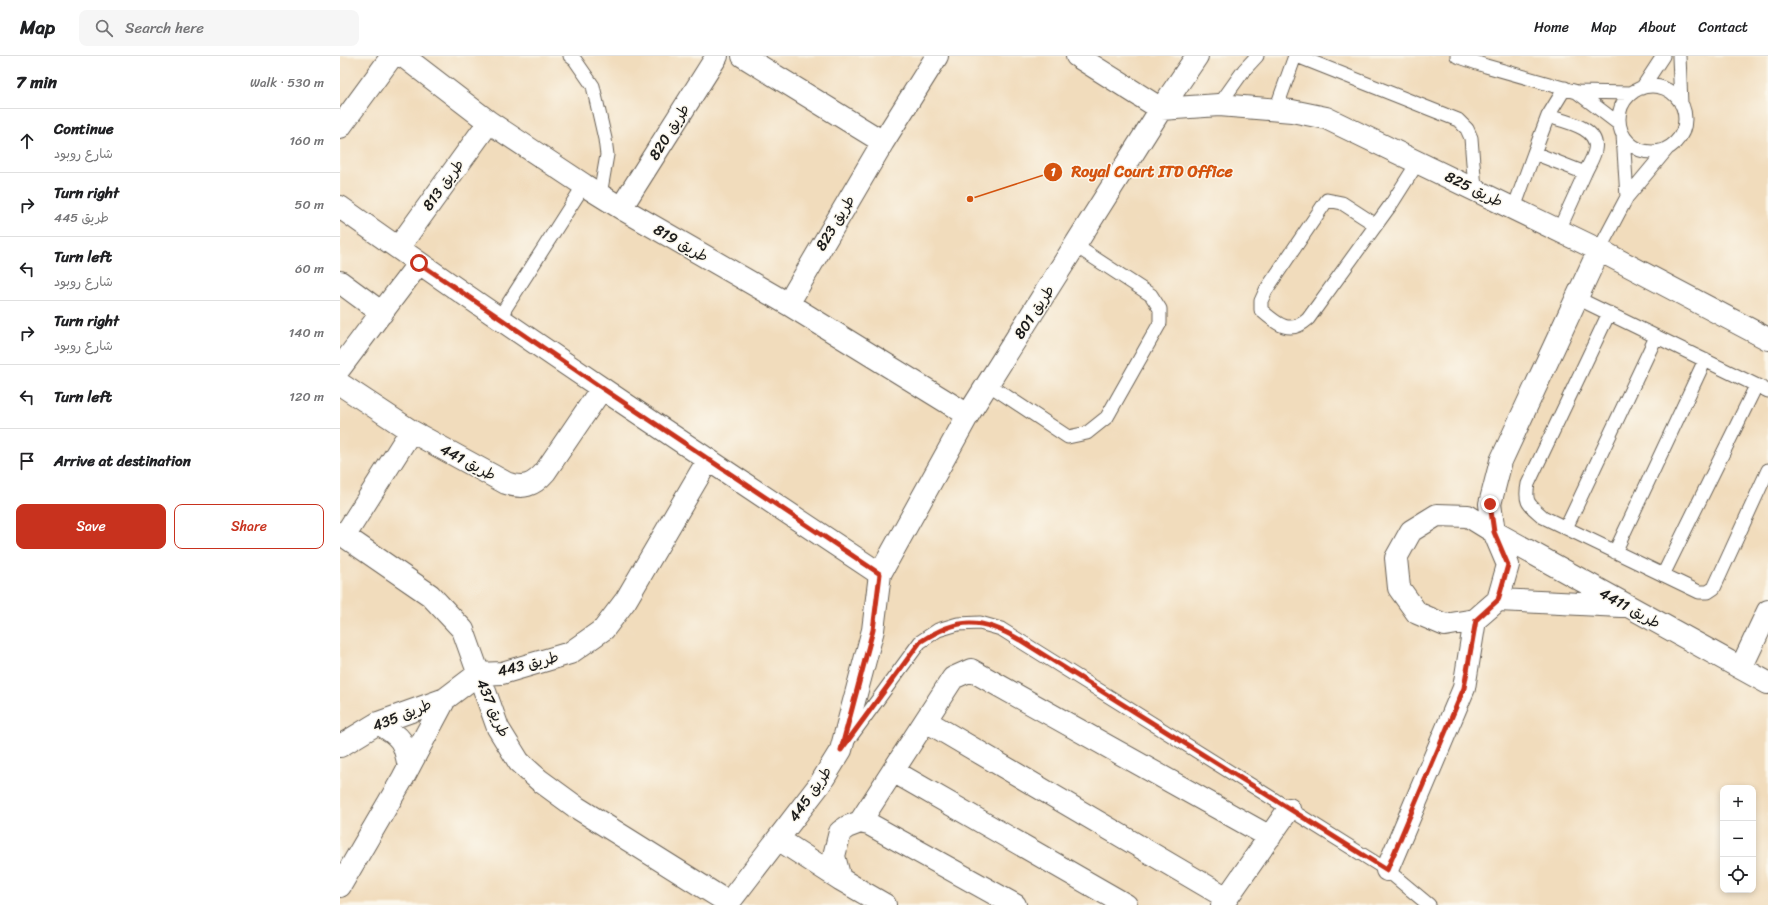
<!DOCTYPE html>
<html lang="en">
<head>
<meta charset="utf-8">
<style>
  body { margin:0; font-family:Sriracha,"Playpen Sans Arabic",sans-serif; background:#f6f6f6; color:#202124 }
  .controls { position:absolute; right:12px; bottom:12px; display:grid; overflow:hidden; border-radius:8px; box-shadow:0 2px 6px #0003 }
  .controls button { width:36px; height:36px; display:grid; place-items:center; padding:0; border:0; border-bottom:1px solid #e0e0e0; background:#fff; color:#202124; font:20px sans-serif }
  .stop { position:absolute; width:12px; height:12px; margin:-9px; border:3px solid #c8321e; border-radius:50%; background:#fff }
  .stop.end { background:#c8321e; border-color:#fff; box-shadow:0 1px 4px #0008 }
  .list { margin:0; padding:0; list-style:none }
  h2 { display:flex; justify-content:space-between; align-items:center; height:52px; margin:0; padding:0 16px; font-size:17px }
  h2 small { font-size:13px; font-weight:400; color:#757577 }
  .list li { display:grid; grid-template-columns:26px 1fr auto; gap:12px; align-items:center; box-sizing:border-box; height:64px; padding:0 16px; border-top:1px solid #e0e0e0 }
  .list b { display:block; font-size:15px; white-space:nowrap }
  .list p { margin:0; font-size:13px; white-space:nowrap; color:#757577 }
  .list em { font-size:13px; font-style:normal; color:#757577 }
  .actions { display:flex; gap:8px; padding:12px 16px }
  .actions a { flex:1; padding:9px 0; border:1px solid #c8321e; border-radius:8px; text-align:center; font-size:14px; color:#c8321e }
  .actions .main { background:#c8321e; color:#fff }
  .icon { flex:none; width:22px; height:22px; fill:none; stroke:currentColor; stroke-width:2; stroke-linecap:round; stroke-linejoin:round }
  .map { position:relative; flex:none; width:1428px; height:849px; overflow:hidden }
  header { display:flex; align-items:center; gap:24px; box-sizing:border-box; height:56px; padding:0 20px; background:#fff; border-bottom:1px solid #e0e0e0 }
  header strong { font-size:19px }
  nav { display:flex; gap:22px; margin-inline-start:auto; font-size:14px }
  .search { width:280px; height:36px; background:#f6f6f6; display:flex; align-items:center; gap:10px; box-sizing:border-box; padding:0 14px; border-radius:8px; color:#757577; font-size:15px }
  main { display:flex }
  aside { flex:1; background:#fff }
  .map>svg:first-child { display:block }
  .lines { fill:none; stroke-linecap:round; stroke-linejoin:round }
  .lane-casing { stroke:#675f54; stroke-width:15 }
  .street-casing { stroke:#675f54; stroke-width:24 }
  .lane { stroke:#fff; stroke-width:13 }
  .street { stroke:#fff; stroke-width:22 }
  .route { stroke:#c8321e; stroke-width:5 }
  .labels { text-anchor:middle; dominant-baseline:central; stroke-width:3; stroke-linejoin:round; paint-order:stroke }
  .street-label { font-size:15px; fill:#1c1c1c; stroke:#fbf7ec }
  .leader { fill:none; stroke:#d4530e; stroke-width:1.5 }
  .callout-dot { fill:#d4530e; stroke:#fbf7ec; stroke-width:1.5 }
  .mark-label { font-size:12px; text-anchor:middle; font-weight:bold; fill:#fff }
  .callout-label { font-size:16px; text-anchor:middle; font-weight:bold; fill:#d4530e; stroke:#fbf7ec; stroke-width:3; stroke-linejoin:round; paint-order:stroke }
</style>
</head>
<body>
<header>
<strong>Map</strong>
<div class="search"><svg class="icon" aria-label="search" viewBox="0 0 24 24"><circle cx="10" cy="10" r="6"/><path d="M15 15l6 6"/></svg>Search here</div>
<nav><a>Home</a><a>Map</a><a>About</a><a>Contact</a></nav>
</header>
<main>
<aside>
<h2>7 min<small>Walk · 530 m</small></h2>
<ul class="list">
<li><svg class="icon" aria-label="ahead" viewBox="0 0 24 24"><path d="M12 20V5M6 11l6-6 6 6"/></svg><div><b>Continue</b><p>شارع روبود</p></div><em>160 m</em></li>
<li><svg class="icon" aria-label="right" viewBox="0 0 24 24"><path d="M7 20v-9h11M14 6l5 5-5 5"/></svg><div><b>Turn right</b><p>طريق 445</p></div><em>50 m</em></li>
<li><svg class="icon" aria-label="left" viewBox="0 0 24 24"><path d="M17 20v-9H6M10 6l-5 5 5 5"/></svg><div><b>Turn left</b><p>شارع روبود</p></div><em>60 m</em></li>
<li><svg class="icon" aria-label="right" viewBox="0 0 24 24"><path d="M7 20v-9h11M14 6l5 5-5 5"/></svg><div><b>Turn right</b><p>شارع روبود</p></div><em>140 m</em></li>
<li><svg class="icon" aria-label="left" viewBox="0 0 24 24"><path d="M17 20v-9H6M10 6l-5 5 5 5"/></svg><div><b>Turn left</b></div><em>120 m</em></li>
<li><svg class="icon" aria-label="arrive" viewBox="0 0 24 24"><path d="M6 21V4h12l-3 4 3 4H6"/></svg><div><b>Arrive at destination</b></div></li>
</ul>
<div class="actions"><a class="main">Save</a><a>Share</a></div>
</aside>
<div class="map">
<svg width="1428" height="849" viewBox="0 0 1428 849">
  <rect width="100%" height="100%" fill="#fbf7ec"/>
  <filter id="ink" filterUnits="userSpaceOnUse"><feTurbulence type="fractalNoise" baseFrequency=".025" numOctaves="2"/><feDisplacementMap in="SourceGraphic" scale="8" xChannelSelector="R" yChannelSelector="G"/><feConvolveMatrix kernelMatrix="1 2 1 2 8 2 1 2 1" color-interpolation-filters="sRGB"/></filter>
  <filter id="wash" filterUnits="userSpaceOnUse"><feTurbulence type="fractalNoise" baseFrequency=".012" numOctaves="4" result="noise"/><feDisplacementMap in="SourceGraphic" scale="16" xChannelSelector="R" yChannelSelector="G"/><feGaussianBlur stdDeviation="0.9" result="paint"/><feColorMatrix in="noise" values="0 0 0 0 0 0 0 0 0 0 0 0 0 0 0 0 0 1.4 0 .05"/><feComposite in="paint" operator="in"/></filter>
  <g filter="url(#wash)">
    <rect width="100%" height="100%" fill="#f1dcbc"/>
  </g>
  <g filter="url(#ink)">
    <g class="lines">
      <defs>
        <path id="lane" d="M230,0L235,4L253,30L265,83L267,99L260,139
          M957,0L1118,64L1127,73L1131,82L1135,133
          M1117,0L1146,10L1237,36L1292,37
          M1339,0L1341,48
          M1279 63a33 33 0 1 1 66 0a33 33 0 1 1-66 0Z
          M1302,32L1323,0
          M1237,36L1279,68
          M879,49L904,14L917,0
          M936,53L955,0
          M1208,60C1223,65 1260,71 1255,94C1254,101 1248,110 1245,117
          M1283,79L1287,141
          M1174,152L1194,97
          M1036,169L1002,147L987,144L926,234L921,245V254C936,267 949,280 968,263L1052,147L1078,106
          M1219,174L1245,117L1194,97L1208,60L1225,32
          M1259,194L1287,141L1327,93
          M1237,242L1428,335
          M1269,257L1188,428C1184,448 1190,449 1203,461L1359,536H1368L1374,532L1428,414
          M159,262L244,129
          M648,328L728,381L747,377L767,361L820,267V253L811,239L736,190
          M1226,472L1316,281
          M1275,496L1365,304
          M1323,519L1416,330
          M509,683L580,586L598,574L618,568L640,567L661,573L1047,814L1089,849"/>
        <path id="street" d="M63,0L149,66L244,129L281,152L448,248L628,359
          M403,0L543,86
          M737,0L821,53L879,49L952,55L986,62L1259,194L1428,283
          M0,71L52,0
          M0,151C177,277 359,398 540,518
          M281,152L377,0
          M58,192L149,66
          M1259,194L1161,405L1150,448L1154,476L1428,627
          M0,226L42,257
          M448,248L543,86L597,0
          M0,312L79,207
          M0,328L71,375
          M0,477L90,539L123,574L158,672L179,706L199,724L236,751L389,847
          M5,479L71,375L166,427C183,433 193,430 205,416L262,332
          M1158,544L1168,509L1154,476L1128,460L1097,459L1071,475L1056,502L1059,532L1077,557L1105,569L1135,564L1158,544L1281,550
          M1401,612L1428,555
          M586,665L887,842
          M38,667C62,681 64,685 69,711
          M0,690L38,667L105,643
          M553,715L786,849
          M520,766L613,622L631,614L930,781
          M438,783L500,823L545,849
          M1047,814L1124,632L1135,564
          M500,823L494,800L500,776L507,771L520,766L529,768L675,849
          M0,830L63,722L105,643L138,618L162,617L230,597L264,573L286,544L368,404
          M387,849L480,728L501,694L533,574L540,518L628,359L821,53L857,0
          M882,849L949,753"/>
      </defs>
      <use href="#lane" class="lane-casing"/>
      <use href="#street" class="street-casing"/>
      <use href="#lane" class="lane"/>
      <use href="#street" class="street"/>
    </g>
  </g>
  <g class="lines" filter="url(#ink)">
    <path class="route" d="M79,207L262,332L540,518L533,574L501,694L580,586C618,561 641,561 680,584L1047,814L1124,632L1136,564L1158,544L1168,509L1154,476L1150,448"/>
  </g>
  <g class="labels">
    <g class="street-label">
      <text transform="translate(329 76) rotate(-58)">طريق 820</text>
      <text transform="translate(103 129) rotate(-54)">طريق 813</text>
      <text transform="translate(1134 133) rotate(26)">طريق 825</text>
      <text transform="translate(495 167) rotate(-59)">طريق 823</text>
      <text transform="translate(341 187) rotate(30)">طريق 819</text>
      <text transform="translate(694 256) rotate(-57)">طريق 801</text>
      <text transform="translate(128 406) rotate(28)">طريق 441</text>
      <text transform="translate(1290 552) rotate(29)">طريق 4411</text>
      <text transform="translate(188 608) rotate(-14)">طريق 443</text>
      <text transform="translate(153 652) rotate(67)">طريق 437</text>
      <text transform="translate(62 659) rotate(-22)">طريق 435</text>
      <text transform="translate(470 738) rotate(-55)">طريق 445</text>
    </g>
  </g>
  <path class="leader" d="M630 143L713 116"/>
  <g class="callout-dot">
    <circle cx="630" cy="143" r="4"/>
    <circle cx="713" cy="116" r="10"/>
  </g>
  <g class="mark-label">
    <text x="713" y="120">1</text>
  </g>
  <g class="callout-label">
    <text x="812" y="121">Royal Court ITD Office</text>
  </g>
</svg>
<div class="controls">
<button>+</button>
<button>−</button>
<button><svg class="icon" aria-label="locate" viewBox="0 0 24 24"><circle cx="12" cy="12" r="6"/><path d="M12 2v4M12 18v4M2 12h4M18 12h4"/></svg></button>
</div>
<div class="stop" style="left:79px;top:207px"></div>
<div class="stop end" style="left:1150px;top:448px"></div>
</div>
</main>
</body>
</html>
